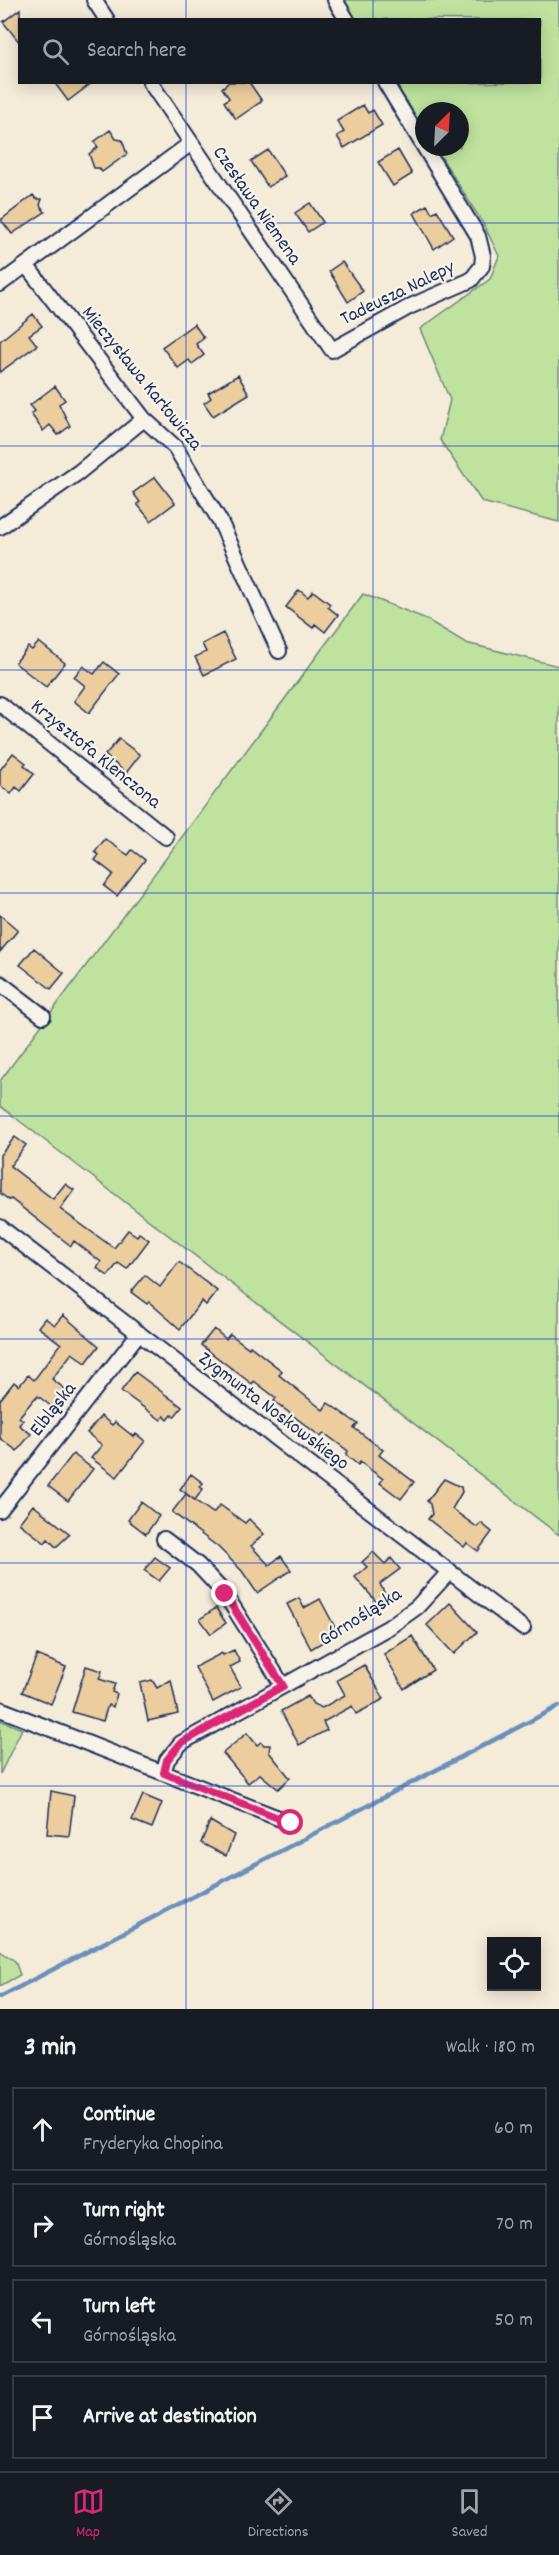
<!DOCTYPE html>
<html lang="en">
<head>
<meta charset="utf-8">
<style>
  body { margin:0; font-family:Dekko,sans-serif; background:#20242c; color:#f1f3f6 }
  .controls { position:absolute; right:18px; bottom:18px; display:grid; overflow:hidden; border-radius:0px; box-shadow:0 3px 15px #0003 }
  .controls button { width:54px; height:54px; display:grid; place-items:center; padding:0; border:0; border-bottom:2px solid #363941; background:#171b24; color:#f1f3f6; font:30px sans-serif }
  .compass { position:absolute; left:415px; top:102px; width:54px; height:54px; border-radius:50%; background:#171b24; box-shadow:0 3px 15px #0003; rotate:24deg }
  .stop { position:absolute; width:18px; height:18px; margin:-14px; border:4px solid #db2777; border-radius:50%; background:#fff }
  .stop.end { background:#db2777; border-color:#fff; box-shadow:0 2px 6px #0008 }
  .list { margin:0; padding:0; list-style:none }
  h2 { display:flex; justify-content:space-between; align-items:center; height:78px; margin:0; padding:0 24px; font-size:26px }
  h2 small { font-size:20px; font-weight:400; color:#9ea1a6 }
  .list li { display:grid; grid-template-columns:39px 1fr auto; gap:18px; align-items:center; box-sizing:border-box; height:84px; margin:0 12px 12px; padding:0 12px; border:2px solid #363941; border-radius:0px }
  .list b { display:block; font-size:22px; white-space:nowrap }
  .list p { margin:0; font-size:20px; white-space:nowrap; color:#9ea1a6 }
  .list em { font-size:20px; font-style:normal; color:#9ea1a6 }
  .icon { flex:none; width:33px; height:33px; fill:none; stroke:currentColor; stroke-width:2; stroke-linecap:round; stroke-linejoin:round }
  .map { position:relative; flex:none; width:559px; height:2009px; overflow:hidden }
  .search { position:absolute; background:#171b24; box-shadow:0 3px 15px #0003; left:18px; right:18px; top:18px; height:66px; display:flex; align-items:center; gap:15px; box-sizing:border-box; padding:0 21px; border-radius:0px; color:#9ea1a6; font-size:22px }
  .sheet { height:462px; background:#171b24 }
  nav { display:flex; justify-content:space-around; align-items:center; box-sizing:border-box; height:84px; border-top:2px solid #363941; background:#171b24; font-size:16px; color:#9ea1a6 }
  nav a { display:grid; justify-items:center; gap:3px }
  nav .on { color:#db2777 }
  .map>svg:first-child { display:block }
  .green { fill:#bfe39e; stroke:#6d897e; stroke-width:1.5 }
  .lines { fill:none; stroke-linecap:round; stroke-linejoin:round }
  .stream { stroke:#6990bc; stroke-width:4.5 }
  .building { fill:#eccd9e; stroke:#1b2f5e; stroke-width:1.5 }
  .street-casing { stroke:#1b2f5e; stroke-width:18 }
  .street { stroke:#f7f3e8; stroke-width:14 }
  .route { stroke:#db2777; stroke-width:8 }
  .grid { fill:none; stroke:#1d4ed8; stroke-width:1.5; stroke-opacity:0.55 }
  .labels { text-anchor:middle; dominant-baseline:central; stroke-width:4.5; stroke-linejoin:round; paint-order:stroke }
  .street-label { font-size:20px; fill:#1b2f5e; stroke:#f7f3e8 }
</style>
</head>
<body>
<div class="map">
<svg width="559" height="2009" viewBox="0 0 559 2009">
  <rect width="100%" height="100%" fill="#f5ebd9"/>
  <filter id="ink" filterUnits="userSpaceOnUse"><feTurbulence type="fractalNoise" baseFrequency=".0167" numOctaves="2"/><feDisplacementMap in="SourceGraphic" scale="12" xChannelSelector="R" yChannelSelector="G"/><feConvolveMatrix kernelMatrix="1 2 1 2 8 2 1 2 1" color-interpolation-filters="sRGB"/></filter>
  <g filter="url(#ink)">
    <path class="green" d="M343,0H559V522L482,502L440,440L450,400L420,329L490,279L499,256L484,225L435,147H460V111H424V129L395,83L540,82V20L355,19Z
      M363,594L424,618L466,643L559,666V1535L0,1106V1081Z
      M0,1720L22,1729L0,1774Z
      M0,1951L15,1961L20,1975L0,1986Z"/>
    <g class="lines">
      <path class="stream" d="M0,1997L559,1706"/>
    </g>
    <path class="building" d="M20,9V43L3,22Z
      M54,82H93L68,101Z
      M229,82H249L262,101L236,119L224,102L229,98L222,88Z
      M363,105L368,113L373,110L382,125L344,148L337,136L344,132L337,121Z
      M110,130L116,139L122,140L127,154L102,172L99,168H94L89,154L98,147L94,142Z
      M268,150L285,176L268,187L251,161Z
      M398,150L412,174L393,186L378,162Z
      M33,195L36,199H42L40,205L45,212L12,234L1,220Z
      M310,203L323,222L308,232L295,213Z
      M427,205L432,213L437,210L453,236L434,249L414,213Z
      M342,262L363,291L348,302L329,271Z
      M33,314L42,326L29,335L37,345L0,372V341Z
      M194,324L204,338L196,344L204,355L192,364L189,360L178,368L162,347Z
      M238,375L249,394L213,416L204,403L211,398L208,393Z
      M55,386L65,400L59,404L70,426L58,435L50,425L43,431L31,414L35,411L30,405Z
      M155,477L175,503L151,521L137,504L140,502L133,493Z
      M299,590L308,597L313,591L330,604L328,607L338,615L325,632L315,624L313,628L286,607Z
      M223,633L236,659L204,675L195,657L206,652L202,644Z
      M39,642L65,663L46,687L15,663L28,647L32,650Z
      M104,662L119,674L89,713L74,701L85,686L74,677L83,666L94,674Z
      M119,739L140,755L126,773L105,755Z
      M13,753L26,763L24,765L34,774L21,791L16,787L11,794L0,785V770Z
      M105,839L128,855L132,850L145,860L117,896L104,886L113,874L95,860L99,855L95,852Z
      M0,915L18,930L0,952Z
      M34,948L64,973L51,989L20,965Z
      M15,1137L26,1145L10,1166L53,1199L65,1184L74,1190L60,1209L114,1248L128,1230L137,1236L139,1233L149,1240L127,1269L118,1263L108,1276L97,1268L101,1262L74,1241L71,1246L11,1199L9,1200L0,1193V1155Z
      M179,1262L217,1291L206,1305L202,1301L180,1329L149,1302L147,1304L131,1292L145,1275L160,1287Z
      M63,1315L99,1346L86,1363L72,1353L52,1379L65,1389L52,1407L38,1396L36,1399L35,1398L19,1417L23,1420L19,1425L31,1434L17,1451L0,1438V1400L14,1382L19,1386L28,1375L34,1380L61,1344L38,1327L45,1318L55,1325Z
      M214,1329L226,1339L230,1334L249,1348L250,1346L282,1371L279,1375L323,1410L328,1403L358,1424L354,1428L383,1450L379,1455L414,1482L401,1499L380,1483L383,1479L360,1462L358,1465L346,1455L348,1451L324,1433L321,1437L274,1401L276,1398L254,1381L252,1384L201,1345Z
      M135,1372L182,1407L174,1417L172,1415L168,1420L164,1416L161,1420L121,1391Z
      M101,1416L112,1425L115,1422L134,1437L136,1434L145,1441L117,1477L91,1458L102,1445L87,1433Z
      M73,1454L93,1469L68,1501L48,1486Z
      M191,1474L203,1483L200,1487L203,1489L195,1500L180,1489Z
      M444,1479L461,1487L462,1492L452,1509L477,1527L481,1523L492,1532L478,1551L467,1543L464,1547L428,1519L432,1514L430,1504L427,1501Z
      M186,1494L213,1513L220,1505L245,1523L249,1519L264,1534L251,1546L269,1565L281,1556L291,1570L257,1593L242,1571L218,1547L172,1512Z
      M141,1502L159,1516L146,1534L128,1520Z
      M33,1505L70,1534L56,1547L48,1539L45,1543L19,1523Z
      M373,1552L385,1564L391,1558L400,1569L380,1584L388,1600L380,1606L355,1577L367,1567L362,1562Z
      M155,1557L170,1568L159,1581L144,1570Z
      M299,1598L304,1608L320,1599L338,1633L311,1649L287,1604Z
      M450,1603L477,1632L454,1654L427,1625Z
      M216,1608L226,1623L211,1634L200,1619Z
      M412,1636L433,1670L404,1689L384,1654Z
      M234,1650L240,1662L230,1667L241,1687L213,1702L195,1667L222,1653L223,1655Z
      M37,1655L66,1667L51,1704L22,1692Z
      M364,1665L384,1699L356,1714L352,1706L323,1722L327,1730L299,1745L281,1711L308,1696L313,1704L322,1708L345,1695L337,1680Z
      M86,1666L102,1671L99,1679L115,1684L112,1692L117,1694L113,1707L108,1705L103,1721L72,1712Z
      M152,1680L157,1688L171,1680L178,1714L148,1721L140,1683Z
      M247,1733L257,1745L261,1742L264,1745H270L269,1752L290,1778L278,1789L260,1774L248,1783L223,1753Z
      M51,1791L74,1796L69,1836L47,1834Z
      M143,1795L162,1803L152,1828L132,1820Z
      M210,1821L234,1835L226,1856L201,1843Z"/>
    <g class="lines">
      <defs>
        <path id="street" d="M94,0L107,20
          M335,0L347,20
          M150,82L332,350L411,306L471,280L482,266L483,256L478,236L385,82
          M26,265L144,419L175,447L220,521L279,651
          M0,284L190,144
          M0,527L79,472L144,419
          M0,704L166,837
          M0,983L43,1016
          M0,1227L523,1628
          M0,1510L139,1333
          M164,1539L198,1565L225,1594L283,1686
          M0,1709L291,1823
          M163,1773L167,1760L181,1743L389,1627L417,1607L450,1571"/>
      </defs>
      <use href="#street" class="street-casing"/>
      <use href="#street" class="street"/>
    </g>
  </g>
  <g class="lines" filter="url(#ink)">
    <path class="route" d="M225,1594L283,1686L181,1743L167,1760L164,1773L291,1823"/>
  </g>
  <path class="grid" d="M186,0V20M373,0V20M186,82V2009M373,82V2009M0,223H559M0,446H559M0,670H559M0,893H559M0,1116H559M0,1339H559M0,1563H559M0,1786H559"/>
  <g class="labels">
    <g class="street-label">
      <text transform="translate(256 206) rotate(55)">Czesława Niemena</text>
      <text transform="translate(398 294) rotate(-26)">Tadeusza Nalepy</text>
      <text transform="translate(141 379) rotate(51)">Mieczysława Karłowicza</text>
      <text transform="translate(95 755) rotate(39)">Krzysztofa Klenczona</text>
      <text transform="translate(54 1410) rotate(-52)">Elbląska</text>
      <text transform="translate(273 1412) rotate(37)">Zygmunta Noskowskiego</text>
      <text transform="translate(361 1618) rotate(-32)">Górnośląska</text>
    </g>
  </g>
</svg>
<div class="controls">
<button><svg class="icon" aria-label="locate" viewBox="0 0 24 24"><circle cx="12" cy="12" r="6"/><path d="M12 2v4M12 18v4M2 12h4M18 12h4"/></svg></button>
</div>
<svg class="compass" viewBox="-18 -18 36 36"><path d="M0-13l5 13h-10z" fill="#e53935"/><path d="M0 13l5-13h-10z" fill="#9ea1a6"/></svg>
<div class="stop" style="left:291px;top:1823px"></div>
<div class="stop end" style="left:225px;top:1594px"></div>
<div class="search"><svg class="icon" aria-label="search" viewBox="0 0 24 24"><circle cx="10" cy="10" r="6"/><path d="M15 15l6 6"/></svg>Search here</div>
</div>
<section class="sheet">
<h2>3 min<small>Walk · 180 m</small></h2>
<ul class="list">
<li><svg class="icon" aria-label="ahead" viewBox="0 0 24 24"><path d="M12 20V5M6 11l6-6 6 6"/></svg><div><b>Continue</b><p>Fryderyka Chopina</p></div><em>60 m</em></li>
<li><svg class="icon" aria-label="right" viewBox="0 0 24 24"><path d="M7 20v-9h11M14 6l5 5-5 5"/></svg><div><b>Turn right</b><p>Górnośląska</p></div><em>70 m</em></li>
<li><svg class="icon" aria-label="left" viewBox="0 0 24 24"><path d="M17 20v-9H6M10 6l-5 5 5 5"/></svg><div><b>Turn left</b><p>Górnośląska</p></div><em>50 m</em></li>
<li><svg class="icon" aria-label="arrive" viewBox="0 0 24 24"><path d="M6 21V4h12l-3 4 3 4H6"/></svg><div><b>Arrive at destination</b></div></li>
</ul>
</section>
<nav>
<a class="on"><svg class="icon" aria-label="map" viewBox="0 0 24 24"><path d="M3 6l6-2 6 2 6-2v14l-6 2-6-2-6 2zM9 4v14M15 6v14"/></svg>Map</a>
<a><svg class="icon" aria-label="directions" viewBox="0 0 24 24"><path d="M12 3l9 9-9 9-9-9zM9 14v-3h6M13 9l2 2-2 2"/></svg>Directions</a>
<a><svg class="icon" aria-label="saved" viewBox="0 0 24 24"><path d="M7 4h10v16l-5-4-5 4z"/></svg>Saved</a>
</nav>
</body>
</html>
